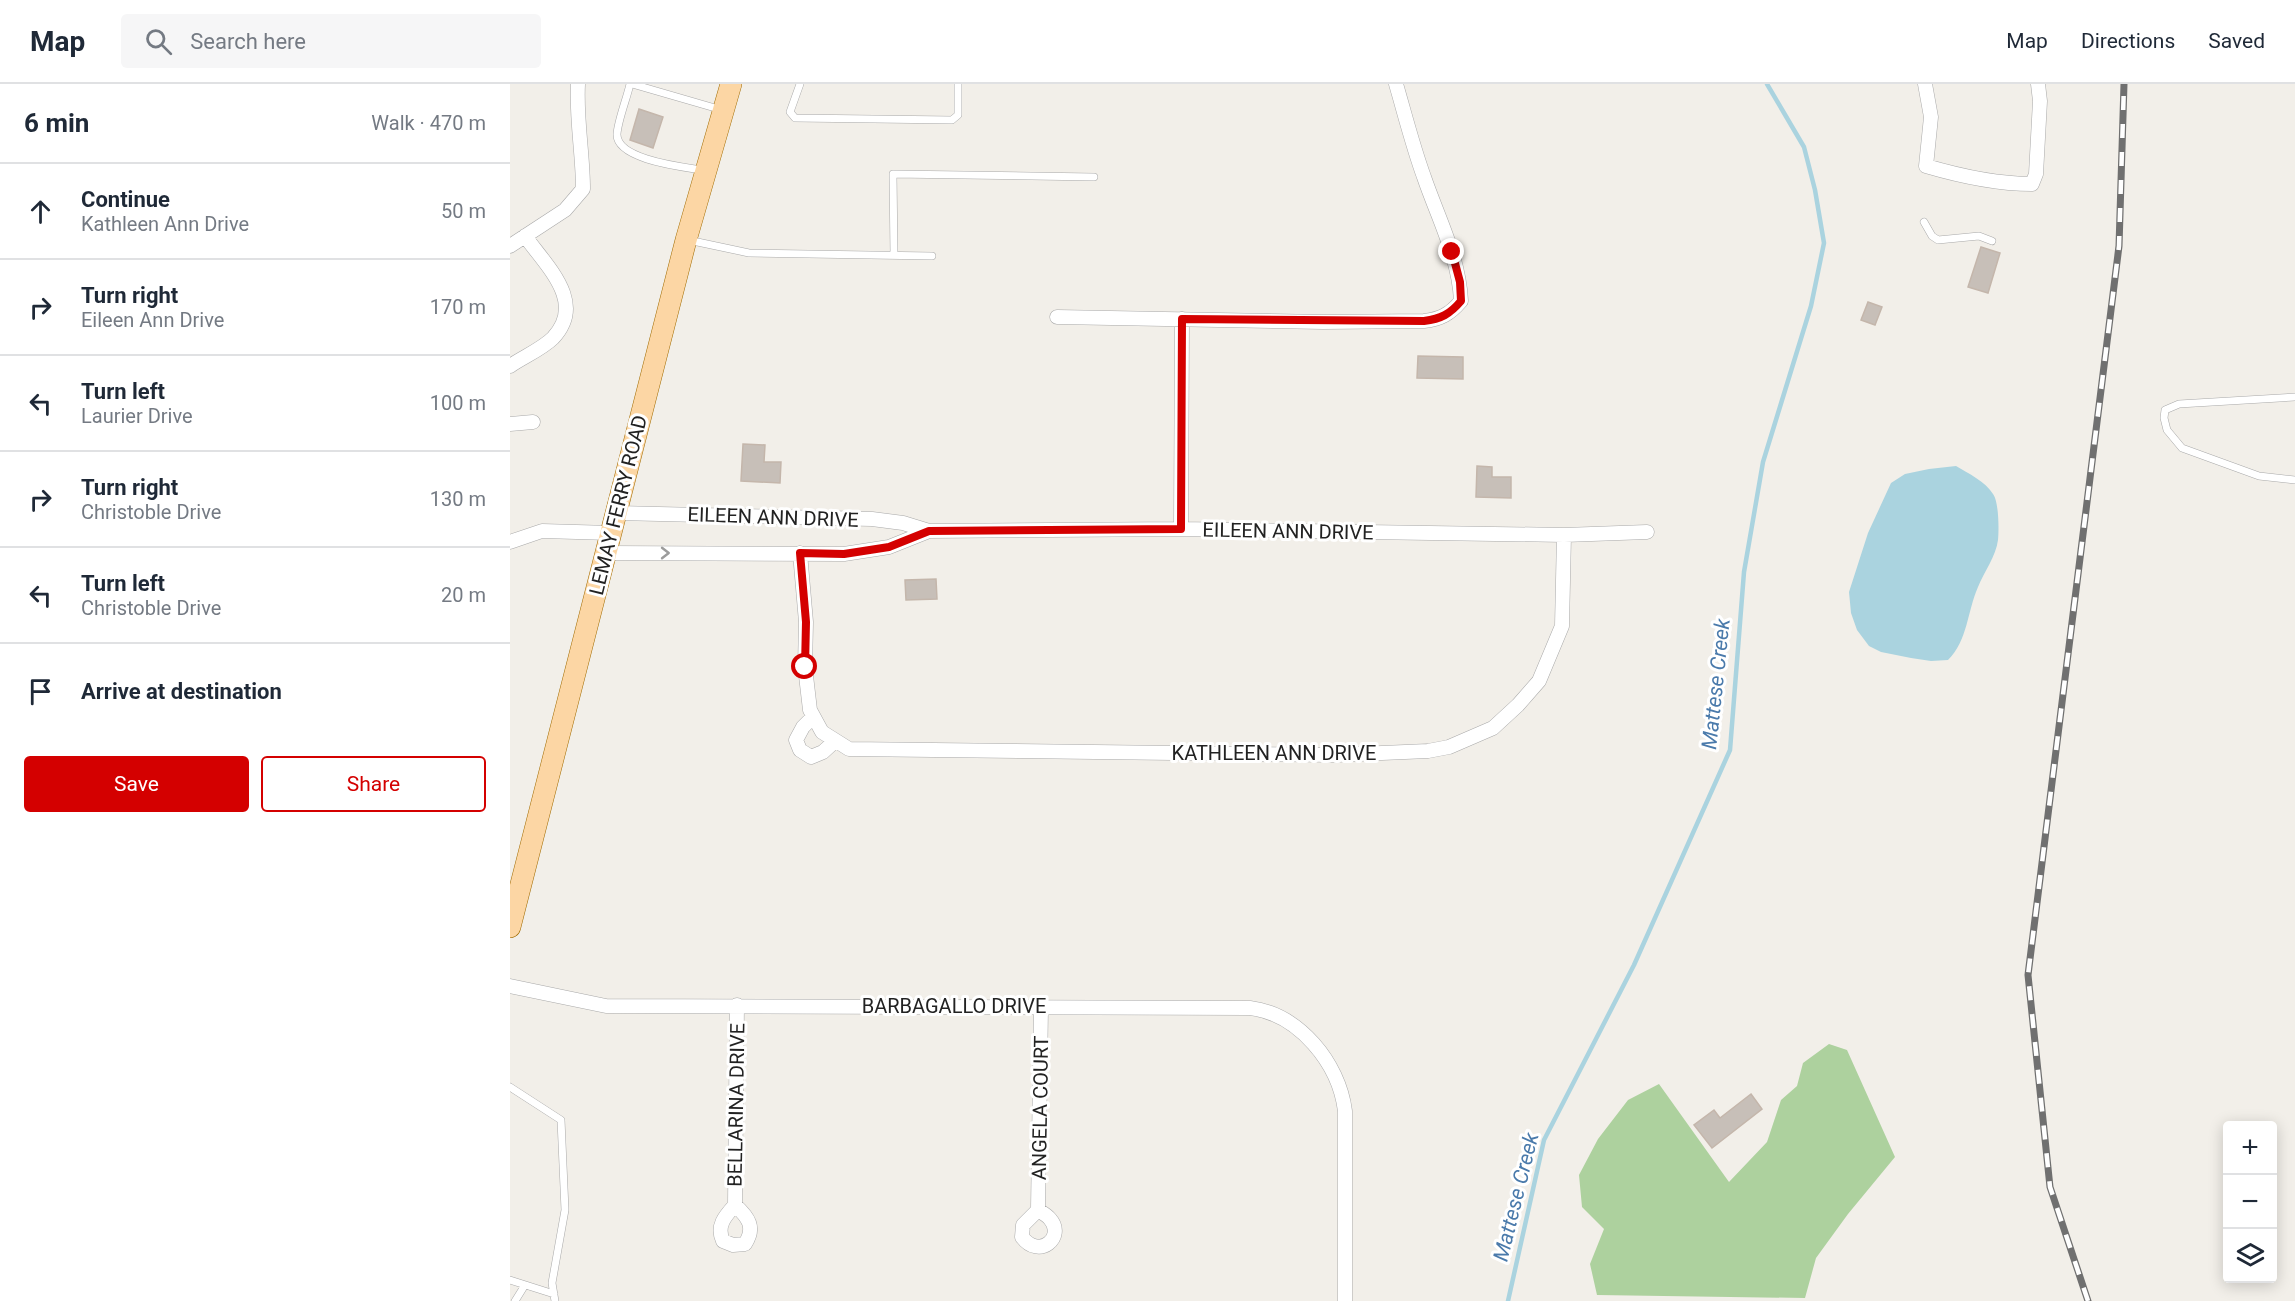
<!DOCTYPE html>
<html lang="en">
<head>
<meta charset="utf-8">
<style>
  body { margin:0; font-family:Roboto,sans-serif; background:#f6f6f7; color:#1f2937 }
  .controls { position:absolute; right:18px; bottom:18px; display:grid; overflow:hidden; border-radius:6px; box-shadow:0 3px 15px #0003 }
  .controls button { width:54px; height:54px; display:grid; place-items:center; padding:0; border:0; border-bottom:2px solid #e0e1e3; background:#fff; color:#1f2937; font:30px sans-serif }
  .stop { position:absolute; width:18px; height:18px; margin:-14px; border:4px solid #d40000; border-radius:50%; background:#fff }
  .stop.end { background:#d40000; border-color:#fff; box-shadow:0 2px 6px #0008 }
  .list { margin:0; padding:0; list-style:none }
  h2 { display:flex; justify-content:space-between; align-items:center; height:78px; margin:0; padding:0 24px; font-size:26px }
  h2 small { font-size:20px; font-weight:400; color:#747a83 }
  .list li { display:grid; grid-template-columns:39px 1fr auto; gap:18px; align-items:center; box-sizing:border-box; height:96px; padding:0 24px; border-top:2px solid #e0e1e3 }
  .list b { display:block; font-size:22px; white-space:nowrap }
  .list p { margin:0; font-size:20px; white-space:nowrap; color:#747a83 }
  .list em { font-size:20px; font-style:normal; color:#747a83 }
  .actions { display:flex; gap:12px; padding:18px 24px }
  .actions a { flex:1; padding:14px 0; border:2px solid #d40000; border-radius:6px; text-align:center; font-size:21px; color:#d40000 }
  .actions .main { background:#d40000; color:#fff }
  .icon { flex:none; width:33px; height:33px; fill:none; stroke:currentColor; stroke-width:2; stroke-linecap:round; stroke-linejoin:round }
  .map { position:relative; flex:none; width:1785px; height:1217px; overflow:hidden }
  header { display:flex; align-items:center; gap:36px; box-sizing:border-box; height:84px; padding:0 30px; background:#fff; border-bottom:2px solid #e0e1e3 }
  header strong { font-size:28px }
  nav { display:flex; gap:33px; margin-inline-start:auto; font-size:21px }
  .search { width:420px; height:54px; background:#f6f6f7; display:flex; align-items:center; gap:15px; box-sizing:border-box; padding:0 21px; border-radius:6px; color:#747a83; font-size:22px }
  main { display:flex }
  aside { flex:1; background:#fff }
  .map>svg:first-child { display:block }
  .forest { fill:#add19e }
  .water { fill:#aad3df }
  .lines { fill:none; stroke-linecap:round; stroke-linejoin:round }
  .stream { stroke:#aad3df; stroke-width:4.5 }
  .building { fill:#c7bfb8; stroke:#c4b6ab; stroke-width:1.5 }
  .service-casing { stroke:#a9a9a9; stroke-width:8 }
  .minor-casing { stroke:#a9a9a9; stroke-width:15 }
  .primary-casing { stroke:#a06b00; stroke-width:22 }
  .service { stroke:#fff; stroke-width:7 }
  .minor { stroke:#fff; stroke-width:14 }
  .primary { stroke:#fcd6a4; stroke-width:21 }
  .rail-casing { stroke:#707070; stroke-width:7 }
  .rail { stroke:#fff; stroke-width:4.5; stroke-dasharray:14; stroke-linecap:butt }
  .oneway { stroke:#9c9c9c }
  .route { stroke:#d40000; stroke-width:8 }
  .labels { text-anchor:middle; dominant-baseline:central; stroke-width:6; stroke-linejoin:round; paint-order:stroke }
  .street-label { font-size:20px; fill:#222; stroke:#fff }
  .water-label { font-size:21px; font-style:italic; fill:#4a7aab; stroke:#fff }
</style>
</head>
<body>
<header>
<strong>Map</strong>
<div class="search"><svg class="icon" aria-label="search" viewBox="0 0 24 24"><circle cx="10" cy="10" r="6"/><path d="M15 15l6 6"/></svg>Search here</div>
<nav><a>Map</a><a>Directions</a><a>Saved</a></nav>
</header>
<main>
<aside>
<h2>6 min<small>Walk · 470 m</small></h2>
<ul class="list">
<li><svg class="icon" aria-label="ahead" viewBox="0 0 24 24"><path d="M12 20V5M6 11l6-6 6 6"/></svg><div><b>Continue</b><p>Kathleen Ann Drive</p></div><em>50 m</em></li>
<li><svg class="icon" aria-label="right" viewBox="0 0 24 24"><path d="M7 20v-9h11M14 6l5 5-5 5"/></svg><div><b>Turn right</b><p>Eileen Ann Drive</p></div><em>170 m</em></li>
<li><svg class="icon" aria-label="left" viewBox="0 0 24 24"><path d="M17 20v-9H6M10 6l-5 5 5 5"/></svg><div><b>Turn left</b><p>Laurier Drive</p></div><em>100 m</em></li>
<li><svg class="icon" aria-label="right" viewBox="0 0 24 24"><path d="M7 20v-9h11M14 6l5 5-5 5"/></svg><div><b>Turn right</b><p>Christoble Drive</p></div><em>130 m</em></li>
<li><svg class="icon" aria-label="left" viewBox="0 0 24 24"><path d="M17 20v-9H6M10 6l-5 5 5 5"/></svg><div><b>Turn left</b><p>Christoble Drive</p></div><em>20 m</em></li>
<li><svg class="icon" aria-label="arrive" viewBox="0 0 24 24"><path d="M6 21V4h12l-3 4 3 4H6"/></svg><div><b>Arrive at destination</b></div></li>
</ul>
<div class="actions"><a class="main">Save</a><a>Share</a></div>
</aside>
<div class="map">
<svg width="1785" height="1217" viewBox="0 0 1785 1217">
  <rect width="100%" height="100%" fill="#f2efe9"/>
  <path class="forest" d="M1319,960L1337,966L1385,1073L1338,1130L1306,1174L1295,1214L1087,1211L1080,1180L1094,1145L1072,1123L1069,1091L1088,1055L1118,1016L1149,1000L1219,1098L1257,1058L1271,1016L1287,1002L1293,979Z"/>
  <path class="water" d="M1446,382C1458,389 1476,398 1483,410C1489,418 1489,446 1488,456C1486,472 1474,488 1468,503C1457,528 1458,556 1438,576L1421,577L1401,574L1371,568L1359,562L1347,546L1341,529L1339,508L1358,449L1381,399L1395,390L1419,385Z"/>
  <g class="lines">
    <path class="stream" d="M998,1217L1034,1056L1124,881L1220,666L1234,488L1253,378L1301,222L1314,159L1305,106L1294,63L1257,0"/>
  </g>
  <path class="building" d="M129,25L153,33L143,64L120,56Z
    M1471,163L1490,169L1478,209L1458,203Z
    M1358,218L1372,223L1365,241L1351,236Z
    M908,272L953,273V295L907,294Z
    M233,360L255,361L254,378H271L270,399L231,397Z
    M967,382L982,383V393H1001V414L966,413Z
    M426,495L427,515L396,516L395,496Z
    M1241,1010L1252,1025L1202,1064L1184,1041L1204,1026L1210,1034Z"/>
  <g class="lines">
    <defs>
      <path id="service" d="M120,0C117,14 108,36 107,50C106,76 174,83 192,86
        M122,0L212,26
        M290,0L280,28L285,34L442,36L448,31V0
        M1414,138L1422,152L1428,156L1469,152L1482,157
        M178,156L239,169L422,172
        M384,171L383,90L584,93
        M1785,313L1669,320L1655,326L1654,334L1657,346L1672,364L1749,392L1785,396
        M0,1003L51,1036L55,1126L42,1199L45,1217
        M0,1196L44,1210
        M5,1217L15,1201"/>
      <path id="minor" d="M1415,0L1421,33L1416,82C1450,92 1486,100 1522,100L1526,90L1530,17L1528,0
        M0,162L55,126L73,105C73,70 66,35 68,0
        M547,233L813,238L914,237C931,235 940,230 951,217C949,173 928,134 914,93C903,63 895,31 886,0
        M0,282C13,273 32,265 43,254C77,218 36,182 15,152
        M0,340L23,338
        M107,429L362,435L393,439L419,447L671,445L1054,451L1137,448
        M671,445L672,235
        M0,458L32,447L101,449
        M96,469L334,470L379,463L419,447
        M290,469L296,538L295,583L300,626L312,648L339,665L826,671L918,667L939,663L983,644L1008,621L1029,597L1052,542L1054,451
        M303,633L293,643L286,656L290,666L301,673L313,668L325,657
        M0,902L96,922L740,924C789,930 829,979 835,1027V1217
        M225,1121C238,1133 246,1143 235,1160L223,1161L213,1157C206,1142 215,1132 225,1121L227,921
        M528,1126C531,1128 537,1131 540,1135C556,1153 529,1176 512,1153L513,1141L528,1126L531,923"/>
      <path id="primary" d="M0,843L176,156L221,0"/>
    </defs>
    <use href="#service" class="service-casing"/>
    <use href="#minor" class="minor-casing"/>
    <use href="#primary" class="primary-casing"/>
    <use href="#service" class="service"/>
    <use href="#minor" class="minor"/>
    <use href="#primary" class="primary"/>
    <defs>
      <path id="rail" d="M1578,1217L1540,1103L1518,891L1609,162L1614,0"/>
    </defs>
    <use href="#rail" class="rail-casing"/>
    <use href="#rail" class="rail"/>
  </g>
  <defs><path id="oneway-chevron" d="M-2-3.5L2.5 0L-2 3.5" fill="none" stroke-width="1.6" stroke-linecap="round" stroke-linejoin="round" transform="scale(1.5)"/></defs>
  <use class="oneway" href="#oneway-chevron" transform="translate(155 469)"/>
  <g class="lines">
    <path class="route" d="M295,583L296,538L290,469L334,470L379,463L419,447L671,445L672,235L914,237C931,235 940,230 951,217L950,198L942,168"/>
  </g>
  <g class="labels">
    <g class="street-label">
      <text transform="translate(108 421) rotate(-76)">LEMAY FERRY ROAD</text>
      <text transform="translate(263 433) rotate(2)">EILEEN ANN DRIVE</text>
      <text transform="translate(778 447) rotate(1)">EILEEN ANN DRIVE</text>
      <text x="764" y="669">KATHLEEN ANN DRIVE</text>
      <text x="444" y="922">BARBAGALLO DRIVE</text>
      <text transform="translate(226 1021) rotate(-89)">BELLARINA DRIVE</text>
      <text transform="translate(530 1024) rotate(-89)">ANGELA COURT</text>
    </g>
    <g class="water-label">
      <text transform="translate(1206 600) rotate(-84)">Mattese Creek</text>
      <text transform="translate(1006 1113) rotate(-76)">Mattese Creek</text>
    </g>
  </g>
</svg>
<div class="controls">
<button>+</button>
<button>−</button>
<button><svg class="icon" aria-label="layers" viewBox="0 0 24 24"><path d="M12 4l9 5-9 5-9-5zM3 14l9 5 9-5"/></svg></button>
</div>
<div class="stop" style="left:295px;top:583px"></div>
<div class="stop end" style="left:942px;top:168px"></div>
</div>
</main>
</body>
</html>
